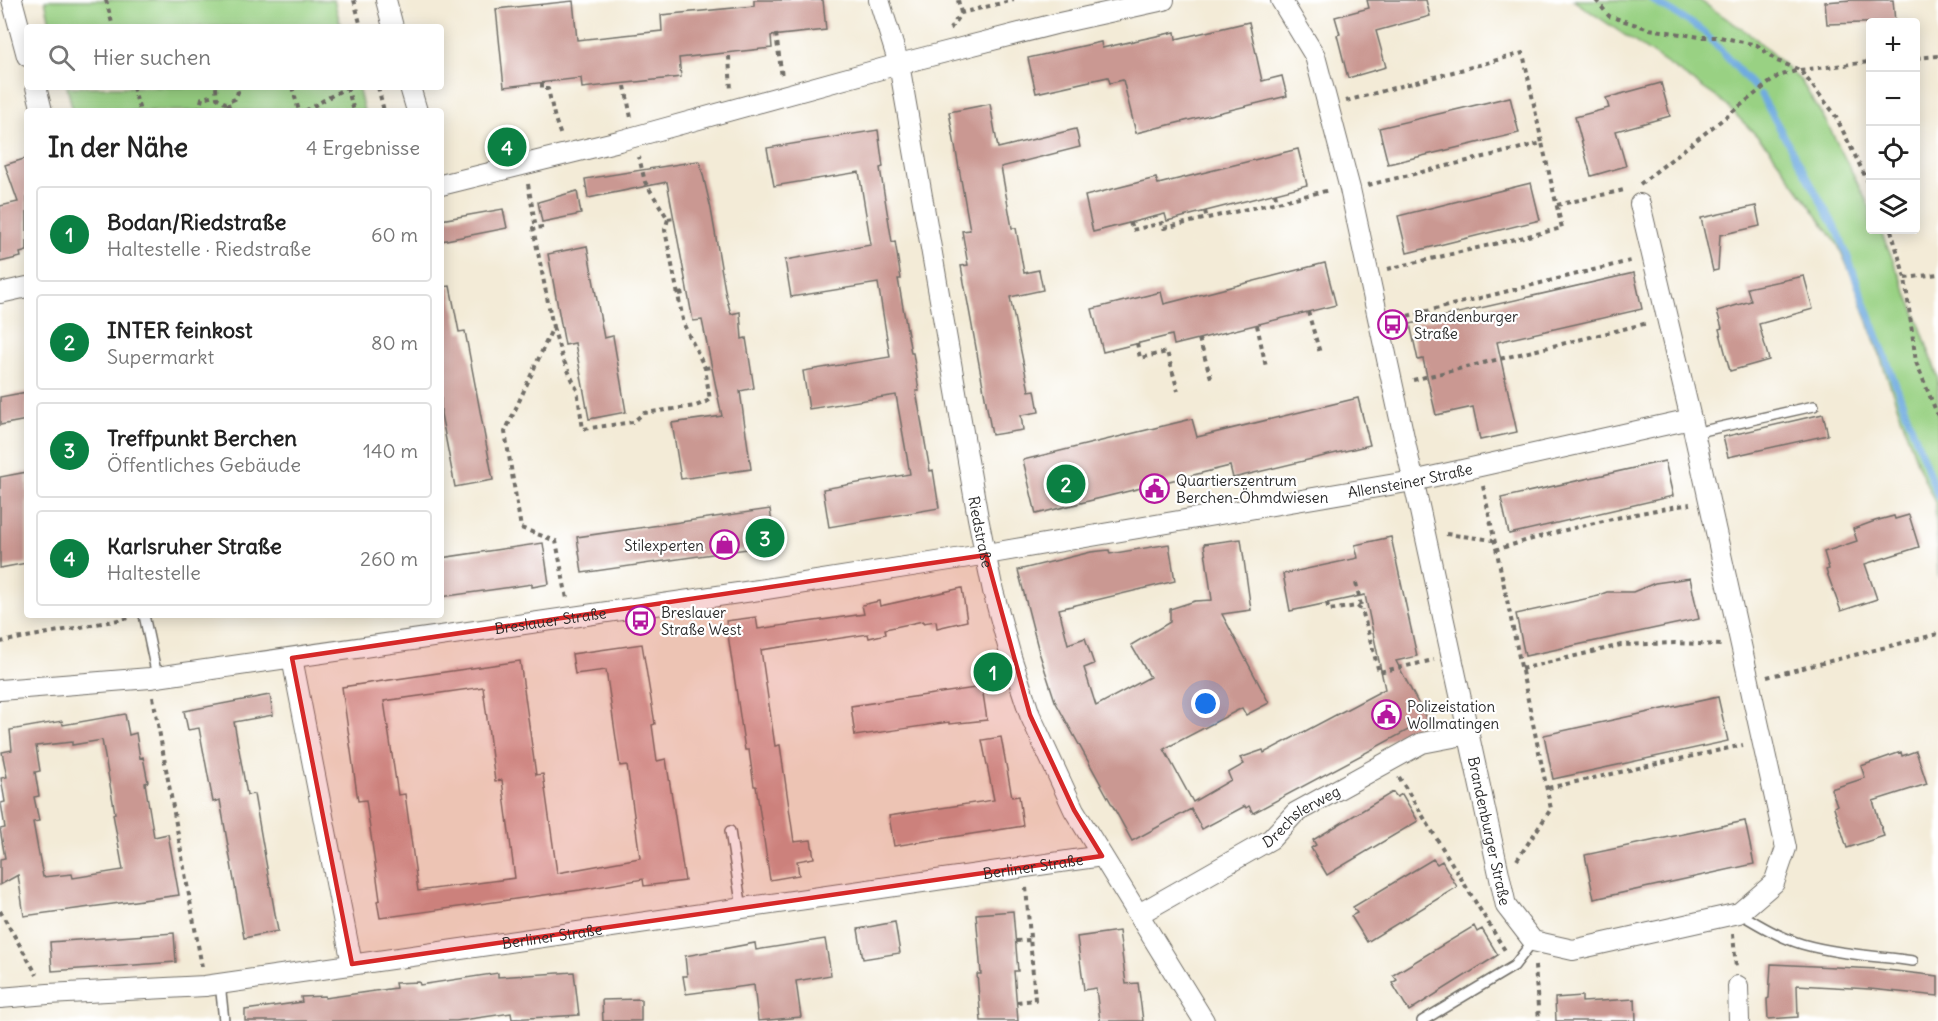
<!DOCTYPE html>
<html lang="de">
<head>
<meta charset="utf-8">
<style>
  body { margin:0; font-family:Delius,sans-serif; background:#f6f6f6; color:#222 }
  .controls { position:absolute; right:18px; top:18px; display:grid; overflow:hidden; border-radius:6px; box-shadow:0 3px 15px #0003 }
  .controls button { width:54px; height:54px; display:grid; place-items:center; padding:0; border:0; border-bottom:2px solid #e0e0e0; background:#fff; color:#222; font:30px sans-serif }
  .you { position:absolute; left:1206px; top:704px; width:21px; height:21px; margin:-15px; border:4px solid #fff; border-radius:50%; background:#1a73e8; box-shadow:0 0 0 9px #1a73e833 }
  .badge { display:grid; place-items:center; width:39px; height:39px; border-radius:50%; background:#0b8043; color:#fff; font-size:20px; font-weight:700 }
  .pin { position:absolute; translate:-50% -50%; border:3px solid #fff; box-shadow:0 2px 6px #0006 }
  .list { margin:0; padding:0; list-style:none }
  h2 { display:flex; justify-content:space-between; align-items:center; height:78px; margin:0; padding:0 24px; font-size:26px }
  h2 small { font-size:20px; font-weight:400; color:#767676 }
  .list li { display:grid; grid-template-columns:39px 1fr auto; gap:18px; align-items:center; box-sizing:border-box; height:96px; margin:0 12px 12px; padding:0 12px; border:2px solid #e0e0e0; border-radius:6px }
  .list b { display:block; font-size:22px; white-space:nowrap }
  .list p { margin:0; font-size:20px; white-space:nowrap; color:#767676 }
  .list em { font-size:20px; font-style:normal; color:#767676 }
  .icon { flex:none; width:33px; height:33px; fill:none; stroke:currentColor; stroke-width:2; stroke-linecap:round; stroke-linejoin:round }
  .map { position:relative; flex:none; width:1938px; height:1021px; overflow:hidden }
  .search { position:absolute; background:#fff; box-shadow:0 3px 15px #0003; left:24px; top:24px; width:420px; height:66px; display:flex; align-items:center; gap:15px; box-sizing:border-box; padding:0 21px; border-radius:6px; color:#767676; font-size:22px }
  .panel { position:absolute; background:#fff; box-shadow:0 3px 15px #0003; left:24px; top:108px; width:420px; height:510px; border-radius:6px }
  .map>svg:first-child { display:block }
  .green { fill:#99d183; stroke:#627e57; stroke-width:1.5 }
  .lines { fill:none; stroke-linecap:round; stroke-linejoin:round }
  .stream { stroke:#70abe0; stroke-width:7 }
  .building { fill:#ca9892; fill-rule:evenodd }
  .lane-casing { stroke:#716e67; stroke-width:12 }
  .street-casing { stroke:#716e67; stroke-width:22 }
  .path { stroke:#716e67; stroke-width:4; stroke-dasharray:4.5 4.5; stroke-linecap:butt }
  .lane { stroke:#fff; stroke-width:9 }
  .street { stroke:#fff; stroke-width:20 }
  .marked { fill:#d62828; fill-opacity:0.2; stroke:#d62828; stroke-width:4.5; stroke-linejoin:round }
  .labels { text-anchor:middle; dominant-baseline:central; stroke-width:4.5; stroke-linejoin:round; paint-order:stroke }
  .poi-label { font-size:15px; fill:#2b2b2b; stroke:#fff; text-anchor:start }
  .street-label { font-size:15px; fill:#2b2b2b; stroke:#fff }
</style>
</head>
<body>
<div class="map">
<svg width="1938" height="1021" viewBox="0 0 1938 1021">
  <rect width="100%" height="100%" fill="#fff"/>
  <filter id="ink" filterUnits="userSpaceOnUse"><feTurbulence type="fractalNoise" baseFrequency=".0167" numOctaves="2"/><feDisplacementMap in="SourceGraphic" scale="12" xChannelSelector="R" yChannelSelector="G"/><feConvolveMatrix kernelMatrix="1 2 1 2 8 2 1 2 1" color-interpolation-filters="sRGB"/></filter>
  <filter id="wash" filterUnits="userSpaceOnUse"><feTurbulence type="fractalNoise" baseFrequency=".008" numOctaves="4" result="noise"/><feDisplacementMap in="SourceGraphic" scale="24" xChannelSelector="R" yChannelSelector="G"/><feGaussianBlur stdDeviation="1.35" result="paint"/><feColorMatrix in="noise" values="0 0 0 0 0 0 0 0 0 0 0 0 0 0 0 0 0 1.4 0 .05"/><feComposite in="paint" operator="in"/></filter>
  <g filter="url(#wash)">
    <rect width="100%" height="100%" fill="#f3ebd7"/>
    <path class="green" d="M45,0H334L341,27H51Z
      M1573,0H1699L1754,37L1801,81L1827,123L1870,208V230H1880L1917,317L1938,378V578L1935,503L1918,465L1853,279L1838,245L1769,148L1722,101Z
      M67,87H358L364,111H73Z"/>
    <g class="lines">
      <path class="stream" d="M1652,0L1701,29L1754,87
        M1761,95L1839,234L1938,497"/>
    </g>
    <g id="blocks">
      <path class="building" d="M754,0H823L826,30L771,36L772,48L679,58L681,77L582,88L581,78L504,87L496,9L573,1L577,40L662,31L661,15L754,6Z
        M1367,0H1426L1430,16L1376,31L1386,67L1348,78L1337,35L1340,34L1335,17L1369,8Z
        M1852,0H1893L1895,22L1827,24L1825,2Z
        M1249,22L1262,81L1282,76L1287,96L1136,133L1123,80L1110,83L1108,77L1036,93L1028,58L1101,42L1102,48L1175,32L1176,39Z
        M1661,83L1670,116L1616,131L1626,166L1591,176L1575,117L1609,108L1606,98Z
        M1510,97L1519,133L1388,164L1379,128Z
        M990,104L998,148L1076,129L1080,147L1001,167L1012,228H1016L1024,273L1039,270L1043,290L1010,297L1029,391L1035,390L1039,412L1021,415L1023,430L992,435L961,266L968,265L962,231L970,230L949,112Z
        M878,130L883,167L880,168L892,242L895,241L901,279H898L911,353H913L919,391H916L930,471L933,470L939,508L829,527L823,489L910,474L896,395L809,409L803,371L890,357L878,283L791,297L785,260L871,245L859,172L774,186L767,148Z
        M1298,149L1307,185L1167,221L1165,214L1093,232L1085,196L1156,178L1158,184Z
        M27,158V251L20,253L21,257L0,262V206L18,202L5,165Z
        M698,161L700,162L711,209L726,296L731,314L740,312L742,339L746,338L754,388L740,391L751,469L681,479L672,423L722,416L702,320L693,321L667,182L588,198L585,179Z
        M1531,183L1540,220L1407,253L1398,216Z
        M577,191L581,214L542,222L538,202Z
        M1756,206L1760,226L1720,235L1718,270L1713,271L1701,218Z
        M503,209L507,228L441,241V220Z
        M587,246L604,338L613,336L626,412L589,419L575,343L565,345L548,254Z
        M1325,263L1336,305L1174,345L1172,335L1103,352L1092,309L1161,292L1164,304Z
        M1634,273L1642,309L1497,342L1517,432L1480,440L1473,407L1436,415L1423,359L1418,360L1410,324Z
        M1804,276L1813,309L1759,324L1769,360L1730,371L1719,329L1722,328L1717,311L1751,301L1747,288Z
        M450,286L459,332L465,331L493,480L455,487L441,414V287Z
        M27,392V420L0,425V397Z
        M1358,398L1370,445L1233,478L1230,466L1036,514L1023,460L1192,419L1197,437Z
        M1823,414L1828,435L1728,457L1723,437Z
        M1665,461L1673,496L1509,534L1501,498Z
        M27,472V563L0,568V477Z
        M770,509L775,545L582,573L577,537Z
        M1909,515L1919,547L1865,564L1877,599L1841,611L1830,581L1826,570L1829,569L1824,552L1857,541L1853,529L1875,521L1894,516L1895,519Z
        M1391,537L1417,656L1396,661L1427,720L1253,813L1249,806L1246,808L1245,806L1202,829L1191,809L1132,841L1055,701L1039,652L1018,570L1091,552L1109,550L1110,554L1169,544L1175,581L1059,609L1068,644L1085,638L1094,664L1084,668L1096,706L1150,677L1131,645L1170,622V609L1195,601L1212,600L1204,544L1241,539L1251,610L1222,614L1269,703L1246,715L1242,708L1164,749L1193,802L1231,780L1228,773L1244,764L1240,758L1263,750L1264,753L1385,689L1365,595L1290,611L1283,574L1358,558L1355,545Z
        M543,543L549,584L532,587V584L441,597V558Z
        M1690,578L1699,619L1525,656L1516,614L1599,596V595L1607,592H1633L1655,583Z
        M962,588L967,621L937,628L936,621L923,623V621L885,629L886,634L869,638L868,634L761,650L775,746L780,745L794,842L811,840L814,858L797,861L799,875L770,880L756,786H754L749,750H745L726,621L756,617L758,629L864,614L862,605L879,601L880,606Z
        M642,644L655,724L652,725L657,761L666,759L685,881L644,886L643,879L580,890L380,918L377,901L380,900L366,800L358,801L342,687L520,661L536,775L543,774L557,873L640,858L627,765L620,766L606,670L575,674L572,654ZM483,687L495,781L502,780L515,878L418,891L405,794L398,795L384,701Z
        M982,687L987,720L949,724V722L855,736L851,706Z
        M270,695L273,715L234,722L247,795L254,794L278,931L244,938L220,800L213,802L199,728L188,730L184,711Z
        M1718,697L1728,741L1553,779L1544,735Z
        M125,714L129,735L136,733L140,758L143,757L148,782L145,783L154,837L168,834L179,895L24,916L18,875L0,885V859L5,858L0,829L5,828L1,803L5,802L1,778L7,777L2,752L12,750L10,730L62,721L63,725ZM102,740L115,813L113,814L123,870L73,878L72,874L43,877L33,822L39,821L34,797L39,796L35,772L40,771L36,746L72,742V745Z
        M1001,737L1012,797L1019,796L1023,826L894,846L889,816L994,800L982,740Z
        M1916,751L1927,784L1873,801L1884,836L1847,848L1834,807L1837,805L1831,789L1865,778L1861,766L1901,752L1902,756Z
        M1393,792L1397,797L1402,794L1418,821L1327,875L1311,848L1316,845L1313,840Z
        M1745,821L1754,864L1594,899L1585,855Z
        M1433,859L1437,864L1442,861L1457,887L1367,942L1351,916L1357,913L1353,907Z
        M1013,911L1018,971H1014L1018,1021H981L977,974H981L976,914Z
        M895,922L900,953L863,959L858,929Z
        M1474,926L1477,932L1482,929L1498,955L1409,1011L1392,983L1397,980L1393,975Z
        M1119,931L1126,984L1138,983L1143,1021H1100L1096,988L1084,990L1077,937Z
        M174,933L176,962L52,971L50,942Z
        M825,939L831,975L796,981L801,1017L758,1021L754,985L686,994L683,976H687L685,956L755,943L756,950Z
        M1771,964L1878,969L1938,976V996L1870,989L1797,985L1798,1017L1768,1019L1767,999L1769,998Z
        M574,972L579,1015L512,1019L511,1013L456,1021H245V1010L302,1002L301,997L325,996V998L396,988L395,983L419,982L420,985L498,973V977Z
        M1582,996V1002L1635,999L1636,1021H1556L1555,998Z
        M641,999V1021H603L602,1000Z"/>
    </g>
  </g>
  <g filter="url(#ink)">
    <use href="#blocks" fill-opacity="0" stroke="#716e67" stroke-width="1.5"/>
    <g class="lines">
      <defs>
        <path id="lane" d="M1694,433L1814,406
          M144,615L157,676
          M730,831L742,909
          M1739,913C1759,925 1779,937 1802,944C1837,954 1876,956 1913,961
          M220,983L224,1021
          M1422,1021L1514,966L1533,941"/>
        <g id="street">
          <path d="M12,0L27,56"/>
          <path d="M386,0L393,27"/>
          <path id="s1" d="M879,0L899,64L978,518L993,591L1011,657L1030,715L1074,810L1204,1021"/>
          <path id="s2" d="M1281,0L1315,56L1350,189L1506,906L1533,941L1573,950L1739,913L1774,883L1786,848L1691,419L1640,204"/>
          <path d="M36,87L42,111"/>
          <path d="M410,87L417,111"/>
          <path d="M441,185L619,141L899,64L1055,24L1164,0"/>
          <path d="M0,293L27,287"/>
          <path d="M292,658L352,964"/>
          <path id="s3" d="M0,690L150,678L766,589L975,556L1413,481L1691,419"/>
          <path id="s4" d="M1139,914L1271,839L1295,813L1422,743L1469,734"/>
          <path d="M1738,986L1739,1021"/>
          <path id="s5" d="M0,998L48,994L205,986L1102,856"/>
        </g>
      </defs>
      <use href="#lane" class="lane-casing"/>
      <use href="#street" class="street-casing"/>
      <path class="path" d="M106,0L113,27
        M354,0L361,27
        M958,0L961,13
        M1596,0L1609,16L1649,29L1700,37H1720L1757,45L1777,61L1800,70L1834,113L1870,186
        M950,29L961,13L1014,0
        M776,34L782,77
        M729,56L731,91
        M1916,58L1938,56
        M542,83V89H548L555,119L561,136
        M625,86L631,118
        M133,87L140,111
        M216,87L217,98L225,103L235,99L238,92L236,87
        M292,87L299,111
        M347,87L354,111
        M378,87L384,111
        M1346,101L1523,53L1542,143
        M228,103L230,111
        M199,111L202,98L215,95
        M305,111L347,87
        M528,184L536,228
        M1640,184L1778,76L1800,70L1870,62
        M1368,185L1542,143L1562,228L1388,269
        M1275,193L1277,202
        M1557,205L1624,190
        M1205,211L1207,219
        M668,219L674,218
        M1130,222L1132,230L1163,223L1164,228L1330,190
        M543,227L533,228L553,327L505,432L521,528L556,541L567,599
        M1891,230L1905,278L1916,362L1938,416
        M1905,278L1938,274
        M679,294L688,292
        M1308,312L1320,353
        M1399,318L1634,260
        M1257,325L1266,367
        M553,327L562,357L577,390L583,429L633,422L644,413L696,406L710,400L705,368L684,325L665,230L668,219L645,182L639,157
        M1199,339L1212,381
        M1137,343L1140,358L1167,352L1178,391
        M705,368L712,367
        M1413,380L1648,323
        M1483,486L1551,809L1517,860
        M1446,534L1493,540
        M1495,550C1559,530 1624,515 1690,504
        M1356,583L1362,610
        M1327,603L1329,610L1357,606L1362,610L1379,672L1434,660
        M0,642L129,618
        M1521,669L1621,645L1675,643L1721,645
        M1767,677L1938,634
        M153,697L202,967
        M1399,777L1506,952
        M1548,788L1743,745
        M0,911L37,975
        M1733,934L1736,968
        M1016,941L1030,940
        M1535,966L1539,1021
        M1017,1002L1035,1000L1026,887"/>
      <use href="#lane" class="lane"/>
      <use href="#street" class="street"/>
    </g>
  </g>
  <path class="marked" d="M986,555L1030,715L1074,810L1102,856L352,964L292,658Z"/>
  <defs>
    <symbol id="bus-ring" viewBox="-11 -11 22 22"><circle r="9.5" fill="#fff" stroke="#b5179e" stroke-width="1.5"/><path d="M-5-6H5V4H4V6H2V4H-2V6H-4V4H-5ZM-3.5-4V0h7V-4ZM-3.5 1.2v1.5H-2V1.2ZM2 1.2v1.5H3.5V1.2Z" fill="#b5179e"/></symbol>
    <symbol id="civic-ring" viewBox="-11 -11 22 22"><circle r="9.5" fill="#fff" stroke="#b5179e" stroke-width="1.5"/><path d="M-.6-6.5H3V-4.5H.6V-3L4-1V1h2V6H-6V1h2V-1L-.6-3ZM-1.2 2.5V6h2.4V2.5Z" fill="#b5179e"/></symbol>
    <symbol id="shop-ring" viewBox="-11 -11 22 22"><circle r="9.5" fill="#fff" stroke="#b5179e" stroke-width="1.5"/><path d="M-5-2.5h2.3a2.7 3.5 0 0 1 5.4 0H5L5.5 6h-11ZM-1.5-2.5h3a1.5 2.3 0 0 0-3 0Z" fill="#b5179e"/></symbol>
  </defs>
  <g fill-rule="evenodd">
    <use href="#bus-ring" x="1376" y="308" width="33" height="33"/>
    <use href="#civic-ring" x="1138" y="472" width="33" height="33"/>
    <use href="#shop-ring" x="708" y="528" width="33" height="33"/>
    <use href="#bus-ring" x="624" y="604" width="33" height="33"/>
    <use href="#civic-ring" x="1370" y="698" width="33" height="33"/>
  </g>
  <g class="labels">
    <g class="poi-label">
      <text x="1414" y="316">Brandenburger<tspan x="1414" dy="17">Straße</tspan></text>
      <text x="1176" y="480">Quartierszentrum<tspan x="1176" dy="17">Berchen-Öhmdwiesen</tspan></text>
      <text x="704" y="545" text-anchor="end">Stilexperten</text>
      <text x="661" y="612">Breslauer<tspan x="661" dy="17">Straße West</tspan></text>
      <text x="1407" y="706">Polizeistation<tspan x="1407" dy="17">Wollmatingen</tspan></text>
    </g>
    <g class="street-label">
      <text stroke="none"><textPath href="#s3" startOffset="1426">Allensteiner Straße</textPath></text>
      <text stroke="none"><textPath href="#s1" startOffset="542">Riedstraße</textPath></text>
      <text stroke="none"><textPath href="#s3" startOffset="555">Breslauer Straße</textPath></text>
      <text stroke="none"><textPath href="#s4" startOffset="190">Drechslerweg</textPath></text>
      <text stroke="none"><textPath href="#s2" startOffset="860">Brandenburger Straße</textPath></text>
      <text stroke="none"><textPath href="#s5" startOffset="1042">Berliner Straße</textPath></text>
      <text stroke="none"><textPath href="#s5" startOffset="556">Berliner Straße</textPath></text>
    </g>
  </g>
</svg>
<div class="controls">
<button>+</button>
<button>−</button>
<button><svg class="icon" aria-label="locate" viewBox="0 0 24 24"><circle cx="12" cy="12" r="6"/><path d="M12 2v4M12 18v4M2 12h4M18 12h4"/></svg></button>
<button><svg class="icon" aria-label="layers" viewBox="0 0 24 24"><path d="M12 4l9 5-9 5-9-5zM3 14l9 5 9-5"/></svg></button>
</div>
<div class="you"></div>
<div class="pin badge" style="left:993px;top:672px">1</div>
<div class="pin badge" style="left:1066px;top:484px">2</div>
<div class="pin badge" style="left:765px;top:538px">3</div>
<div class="pin badge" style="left:507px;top:147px">4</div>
<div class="search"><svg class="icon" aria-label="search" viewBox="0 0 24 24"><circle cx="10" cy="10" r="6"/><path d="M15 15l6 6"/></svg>Hier suchen</div>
<section class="panel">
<h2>In der Nähe<small>4 Ergebnisse</small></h2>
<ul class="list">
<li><span class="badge">1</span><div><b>Bodan/Riedstraße</b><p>Haltestelle · Riedstraße</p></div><em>60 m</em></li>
<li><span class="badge">2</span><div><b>INTER feinkost</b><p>Supermarkt</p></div><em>80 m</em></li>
<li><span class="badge">3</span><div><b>Treffpunkt Berchen</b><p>Öffentliches Gebäude</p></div><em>140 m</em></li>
<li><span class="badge">4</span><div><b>Karlsruher Straße</b><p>Haltestelle</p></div><em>260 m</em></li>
</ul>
</section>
</div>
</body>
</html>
